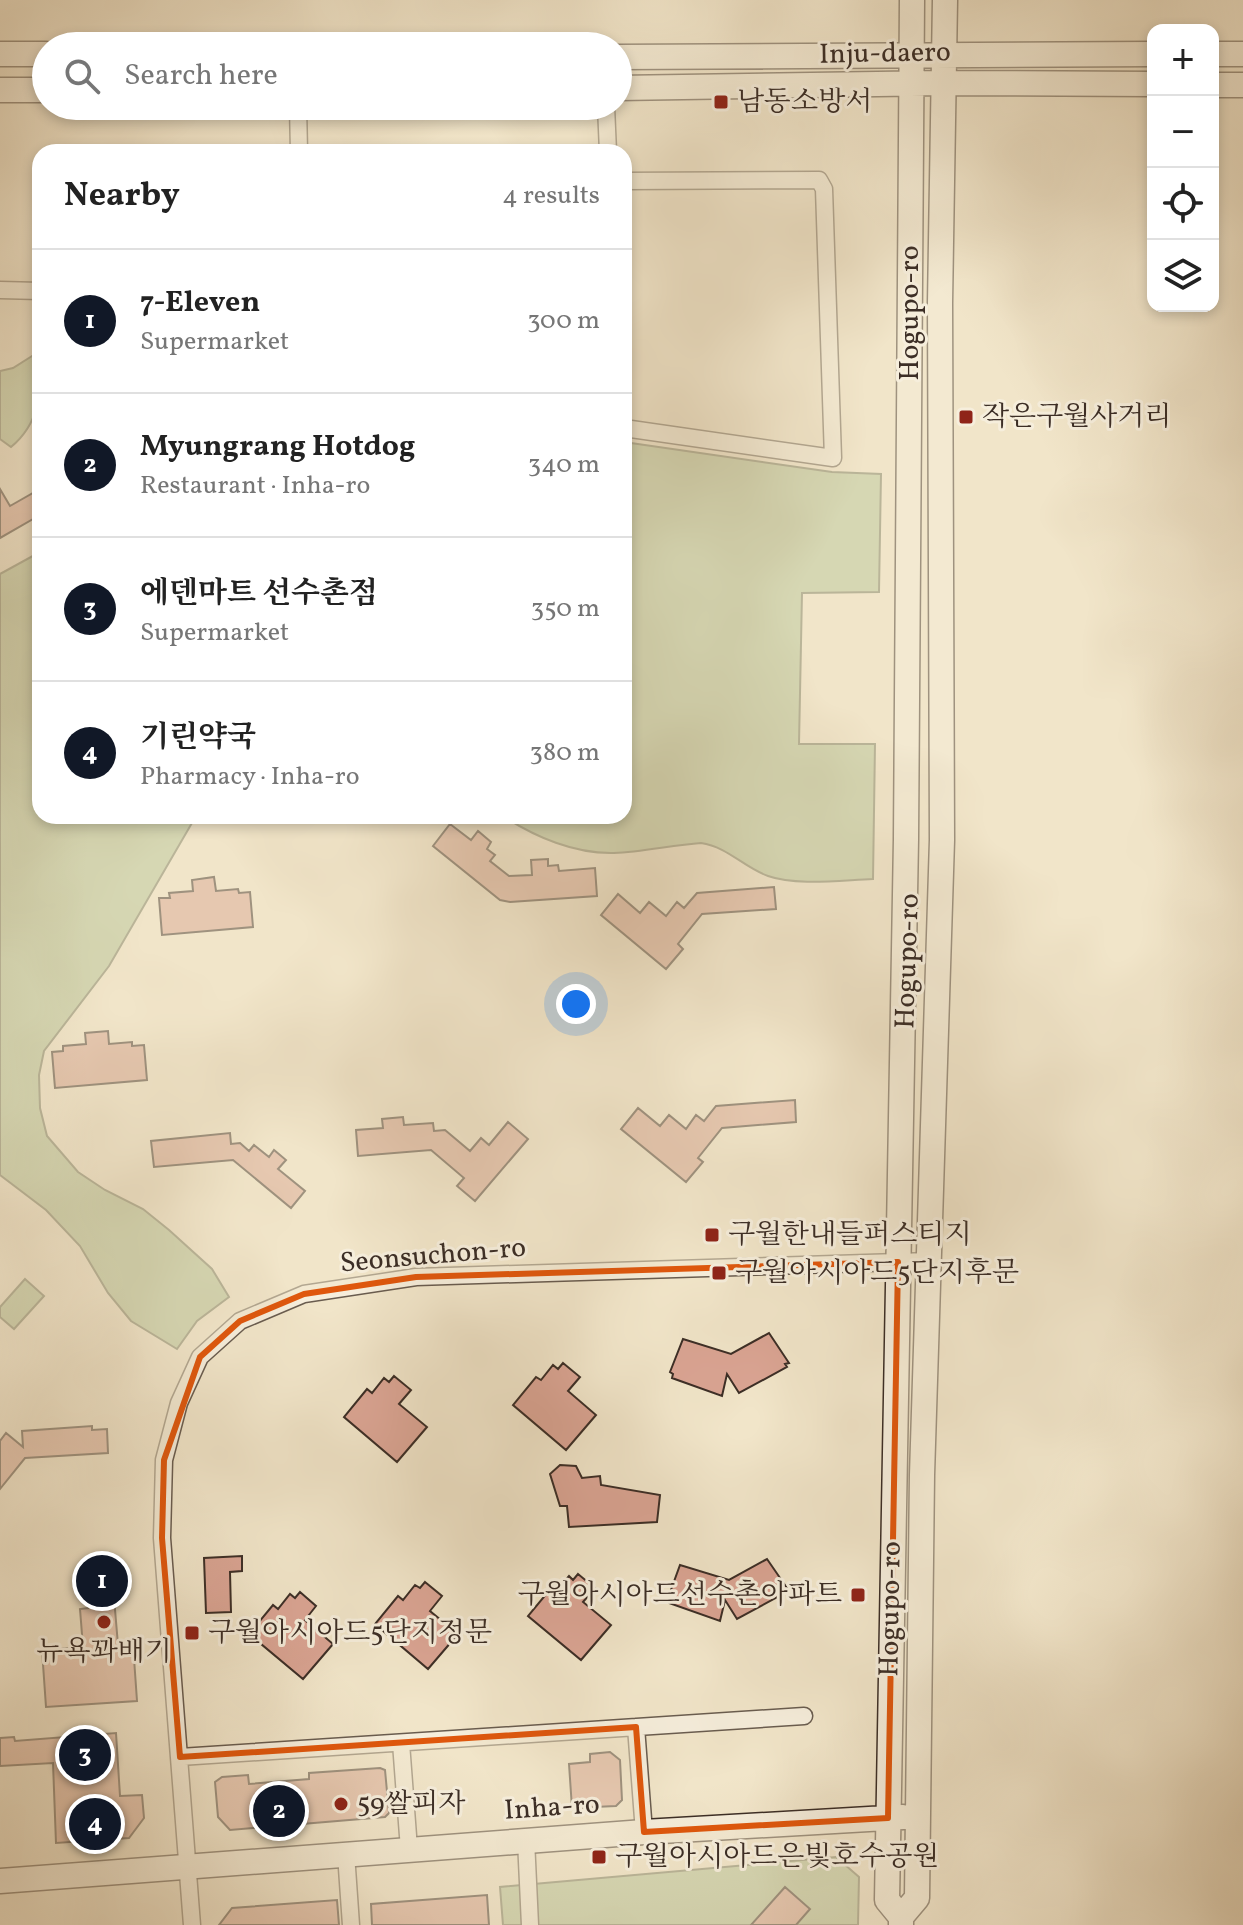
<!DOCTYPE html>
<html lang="en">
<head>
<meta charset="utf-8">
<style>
  body { margin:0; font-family:Vollkorn,"Noto Serif KR",serif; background:#f6f6f6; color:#222 }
  .controls { position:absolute; right:24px; top:24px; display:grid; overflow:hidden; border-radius:16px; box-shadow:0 4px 12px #0003 }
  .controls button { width:72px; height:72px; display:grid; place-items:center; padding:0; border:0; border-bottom:2px solid #e0e0e0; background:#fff; color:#222; font:40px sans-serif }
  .you { position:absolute; left:576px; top:1004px; width:28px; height:28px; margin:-20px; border:6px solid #fff; border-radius:50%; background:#1a73e8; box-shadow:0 0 0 12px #1a73e833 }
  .badge { display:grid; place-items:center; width:52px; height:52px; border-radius:50%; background:#111827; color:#fff; font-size:26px; font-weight:700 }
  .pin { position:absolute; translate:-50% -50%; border:4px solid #fff; box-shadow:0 2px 8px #0006 }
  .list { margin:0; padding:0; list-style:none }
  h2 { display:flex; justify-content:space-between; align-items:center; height:104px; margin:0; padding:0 32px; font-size:34px }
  h2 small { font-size:26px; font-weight:400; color:#767676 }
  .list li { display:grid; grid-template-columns:52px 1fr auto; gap:24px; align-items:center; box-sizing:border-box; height:144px; padding:0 32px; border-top:2px solid #e0e0e0 }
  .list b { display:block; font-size:30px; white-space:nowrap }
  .list p { margin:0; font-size:26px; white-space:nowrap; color:#767676 }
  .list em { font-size:26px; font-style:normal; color:#767676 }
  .icon { flex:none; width:44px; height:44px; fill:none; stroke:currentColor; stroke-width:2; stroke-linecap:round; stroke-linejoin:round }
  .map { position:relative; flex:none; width:1243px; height:1925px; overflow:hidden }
  .search { position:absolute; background:#fff; box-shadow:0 4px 12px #0003; left:32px; top:32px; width:600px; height:88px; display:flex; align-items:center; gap:20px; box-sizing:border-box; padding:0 28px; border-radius:44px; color:#767676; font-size:30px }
  .panel { position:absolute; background:#fff; box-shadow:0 4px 12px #0003; left:32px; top:144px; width:600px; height:680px; border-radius:24px }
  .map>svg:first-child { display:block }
  .green { fill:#b6c599; stroke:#797a60; stroke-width:2 }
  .building { fill:#daa493; stroke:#3c2e26; stroke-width:2 }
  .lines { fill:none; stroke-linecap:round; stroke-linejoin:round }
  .street-casing { stroke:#695c4f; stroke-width:19 }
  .secondary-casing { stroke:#3c2e26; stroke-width:27 }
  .street { stroke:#f6eedc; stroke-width:16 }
  .secondary { stroke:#f6eedc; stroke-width:24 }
  .marked { fill:none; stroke:#df570d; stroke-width:6; stroke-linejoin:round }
  .poi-dot { fill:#8f2418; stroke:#f6eedc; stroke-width:3 }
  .labels { text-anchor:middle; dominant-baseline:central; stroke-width:6; stroke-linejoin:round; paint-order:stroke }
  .street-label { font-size:28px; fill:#3c2e26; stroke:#f6eedc }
  .poi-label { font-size:28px; fill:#3c2e26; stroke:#f6eedc; text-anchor:start }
</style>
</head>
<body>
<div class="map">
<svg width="1243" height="1925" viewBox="0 0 1243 1925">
  <rect width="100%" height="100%" fill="#f1e5c9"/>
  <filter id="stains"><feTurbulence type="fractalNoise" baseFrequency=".0025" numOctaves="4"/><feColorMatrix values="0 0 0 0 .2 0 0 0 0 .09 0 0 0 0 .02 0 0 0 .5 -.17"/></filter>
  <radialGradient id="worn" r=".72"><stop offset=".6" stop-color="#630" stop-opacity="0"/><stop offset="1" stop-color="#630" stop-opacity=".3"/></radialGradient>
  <path class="green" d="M40,351C40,389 43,420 11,447L0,439V371L13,368Z
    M624,442L832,472L881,474L879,592L802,593L799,744H875L873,879C842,880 796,886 768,876C743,867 728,847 701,843C672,845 643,852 614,853C575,854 535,837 503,816H624Z
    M40,552V816H196L109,966L44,1051L39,1075L40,1108L47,1136L78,1172L105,1190L143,1209L169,1230L212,1269L229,1297L197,1321L177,1349L131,1321L108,1293L80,1246L46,1210L0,1175V574Z
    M25,1279L44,1296L14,1329L0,1317V1307Z
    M836,1857L859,1877L858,1925H503L500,1887Z"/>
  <path class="building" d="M0,489L10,506L40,489V515L0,538Z
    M450,824L471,840L478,831L491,842L487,849L495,855L490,861L509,876L532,875L531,860L548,859V866L558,865L559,871L595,868L597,896L510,902L500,900L433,846Z
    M214,877L216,891L238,889L239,893L250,892L253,927L162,935L159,898H170L169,893L193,891L192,880Z
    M774,887L776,909L702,914L678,944L683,949L666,969L601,915L618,894L640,913L649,902L666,916L677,902L684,908L697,893Z
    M108,1031L109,1044L132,1042V1046L144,1045L147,1080L55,1088L52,1052L63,1051V1046L86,1044L85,1033Z
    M795,1100L796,1122L722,1128L698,1158L703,1162L686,1182L621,1129L638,1108L660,1126L669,1115L686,1129L696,1115L704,1121L716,1106Z
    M403,1117L404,1125L433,1123L434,1131L445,1130L470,1151L481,1138L489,1145L508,1122L528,1139L475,1201L457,1186L464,1178L431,1150L358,1156L356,1130L383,1128L382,1119Z
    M230,1133L231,1144L240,1143L249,1151L254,1145L269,1157L274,1150L286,1160L278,1169L305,1191L291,1208L233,1160L154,1167L151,1141Z
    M769,1333L789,1363L785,1364L787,1367L739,1393L727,1374L722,1396L672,1378L673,1374L670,1372L683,1339L731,1354Z
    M563,1363L580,1377L568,1391L596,1415L566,1450L513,1405L536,1377L541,1380L553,1365L558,1369Z
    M394,1376L411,1390L399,1404L427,1427L397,1462L344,1417L367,1389L372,1393L384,1378L389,1382Z
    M92,1426V1430L107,1429L108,1453L25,1458L0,1489V1441L6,1433L23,1447L22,1431Z
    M560,1465L576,1466L582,1478L600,1476L601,1485L660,1495L657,1522L569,1527L567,1506H560L550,1474Z
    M242,1556V1571L230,1572L231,1612L206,1613L204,1558Z
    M767,1559L787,1588L783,1590L785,1593L737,1619L725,1600L720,1621L669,1603L671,1600L668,1598L680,1565L729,1580Z
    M112,1574L118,1645L133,1644L137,1701L46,1707L42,1650L83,1647L80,1609L88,1608L86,1576Z
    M578,1574L595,1588L583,1602L611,1625L581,1660L528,1616L552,1587L556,1591L569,1576L573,1580Z
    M425,1582L442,1596L430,1611L458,1634L428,1669L375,1624L398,1596L403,1600L415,1585L420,1588Z
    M300,1592L316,1606L305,1620L333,1644L303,1679L249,1634L273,1605L278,1609L290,1594L295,1598Z
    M116,1733L120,1796L142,1795L144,1818L129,1838L56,1843L53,1763L0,1766V1738L14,1737L15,1741Z
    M610,1752L620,1760L622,1800L616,1806L572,1808L569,1764L590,1762V1754Z
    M380,1768L385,1770L389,1813L385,1817L230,1830L218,1817L215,1782L222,1777L248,1775L249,1784L309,1779V1773Z
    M785,1887L810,1909L796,1925H751Z
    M487,1895L489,1925H372L371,1904Z
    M337,1900L339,1925H219L232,1908Z"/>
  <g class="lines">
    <defs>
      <path id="street" d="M298,106L299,152
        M606,106L608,152
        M624,181L819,180L824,189L833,458L624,428
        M0,290L40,291
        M636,1727L644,1832
        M401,1743L409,1849
        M180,1757L804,1716
        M526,1840L530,1925
        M346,1854L351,1925
        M192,1925L162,1538L164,1460L179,1403L200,1357L240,1321L304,1294L416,1277L930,1261"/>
      <path id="secondary" d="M0,54H46
        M1213,54H1243
        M618,57L1153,54
        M1213,85H1243
        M618,88L943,83L1153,84
        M0,90H46
        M0,1881L644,1832L903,1817
        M901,1917L887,1900L906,839L912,0
        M901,1925V1917L917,1898L922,1475L942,840L940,303L945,0"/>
    </defs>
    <use href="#street" class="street-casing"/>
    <use href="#secondary" class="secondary-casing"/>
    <use href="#street" class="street"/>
    <use href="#secondary" class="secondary"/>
  </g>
  <path d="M0 0H1243V1925H0ZM898,1262L888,1818L644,1832L636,1727L180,1757L162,1538L164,1460L200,1357L240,1321L304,1294L416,1277Z" fill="#f1e5c9" fill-opacity=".55" fill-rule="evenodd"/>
  <path class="marked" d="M898,1262L888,1818L644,1832L636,1727L180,1757L162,1538L164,1460L200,1357L240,1321L304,1294L416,1277Z"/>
  <g class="poi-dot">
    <rect x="713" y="94" width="16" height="16" rx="4"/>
    <rect x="958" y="409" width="16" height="16" rx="4"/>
    <rect x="704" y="1227" width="16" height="16" rx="4"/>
    <rect x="711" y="1265" width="16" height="16" rx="4"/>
    <rect x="850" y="1587" width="16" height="16" rx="4"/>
    <circle cx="104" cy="1622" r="8"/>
    <rect x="184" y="1625" width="16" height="16" rx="4"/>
    <circle cx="341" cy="1804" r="8"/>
    <rect x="591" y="1849" width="16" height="16" rx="4"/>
  </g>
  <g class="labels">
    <g class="street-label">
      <text transform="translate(885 54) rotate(-1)">Inju-daero</text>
      <text transform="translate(910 313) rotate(-90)">Hogupo-ro</text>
      <text transform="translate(908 961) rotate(-88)">Hogupo-ro</text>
      <text transform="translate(433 1256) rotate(-5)">Seonsuchon-ro</text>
      <text transform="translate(891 1609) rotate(-89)">Hogupo-ro</text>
      <text transform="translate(552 1808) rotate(-4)">Inha-ro</text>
    </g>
    <g class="poi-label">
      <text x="737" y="102">남동소방서</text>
      <text x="982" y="417">작은구월사거리</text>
      <text x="728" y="1235">구월한내들퍼스티지</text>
      <text x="735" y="1273">구월아시아드5단지후문</text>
      <text x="842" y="1595" text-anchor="end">구월아시아드선수촌아파트</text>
      <text x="208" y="1633">구월아시아드5단지정문</text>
      <text x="104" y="1652" text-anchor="middle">뉴욕꽈배기</text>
      <text x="357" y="1804">59쌀피자</text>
      <text x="615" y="1857">구월아시아드은빛호수공원</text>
    </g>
  </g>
  <rect width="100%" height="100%" filter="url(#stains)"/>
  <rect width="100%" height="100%" fill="url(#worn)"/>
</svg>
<div class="controls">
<button>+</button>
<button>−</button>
<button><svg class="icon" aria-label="locate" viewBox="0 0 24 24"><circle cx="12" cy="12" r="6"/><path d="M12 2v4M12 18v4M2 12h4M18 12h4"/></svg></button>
<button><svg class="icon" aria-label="layers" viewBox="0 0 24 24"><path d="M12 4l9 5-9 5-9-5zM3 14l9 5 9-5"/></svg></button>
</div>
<div class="you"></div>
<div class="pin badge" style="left:102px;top:1581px">1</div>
<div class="pin badge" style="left:279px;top:1811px">2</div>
<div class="pin badge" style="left:85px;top:1755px">3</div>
<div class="pin badge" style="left:95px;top:1824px">4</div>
<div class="search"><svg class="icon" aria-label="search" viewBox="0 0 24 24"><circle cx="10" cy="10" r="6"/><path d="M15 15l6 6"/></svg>Search here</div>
<section class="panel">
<h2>Nearby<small>4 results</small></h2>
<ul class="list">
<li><span class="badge">1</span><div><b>7-Eleven</b><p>Supermarket</p></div><em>300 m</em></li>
<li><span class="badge">2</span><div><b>Myungrang Hotdog</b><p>Restaurant · Inha-ro</p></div><em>340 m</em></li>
<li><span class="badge">3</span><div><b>에덴마트 선수촌점</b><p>Supermarket</p></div><em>350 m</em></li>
<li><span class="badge">4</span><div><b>기린약국</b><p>Pharmacy · Inha-ro</p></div><em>380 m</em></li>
</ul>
</section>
</div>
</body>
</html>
